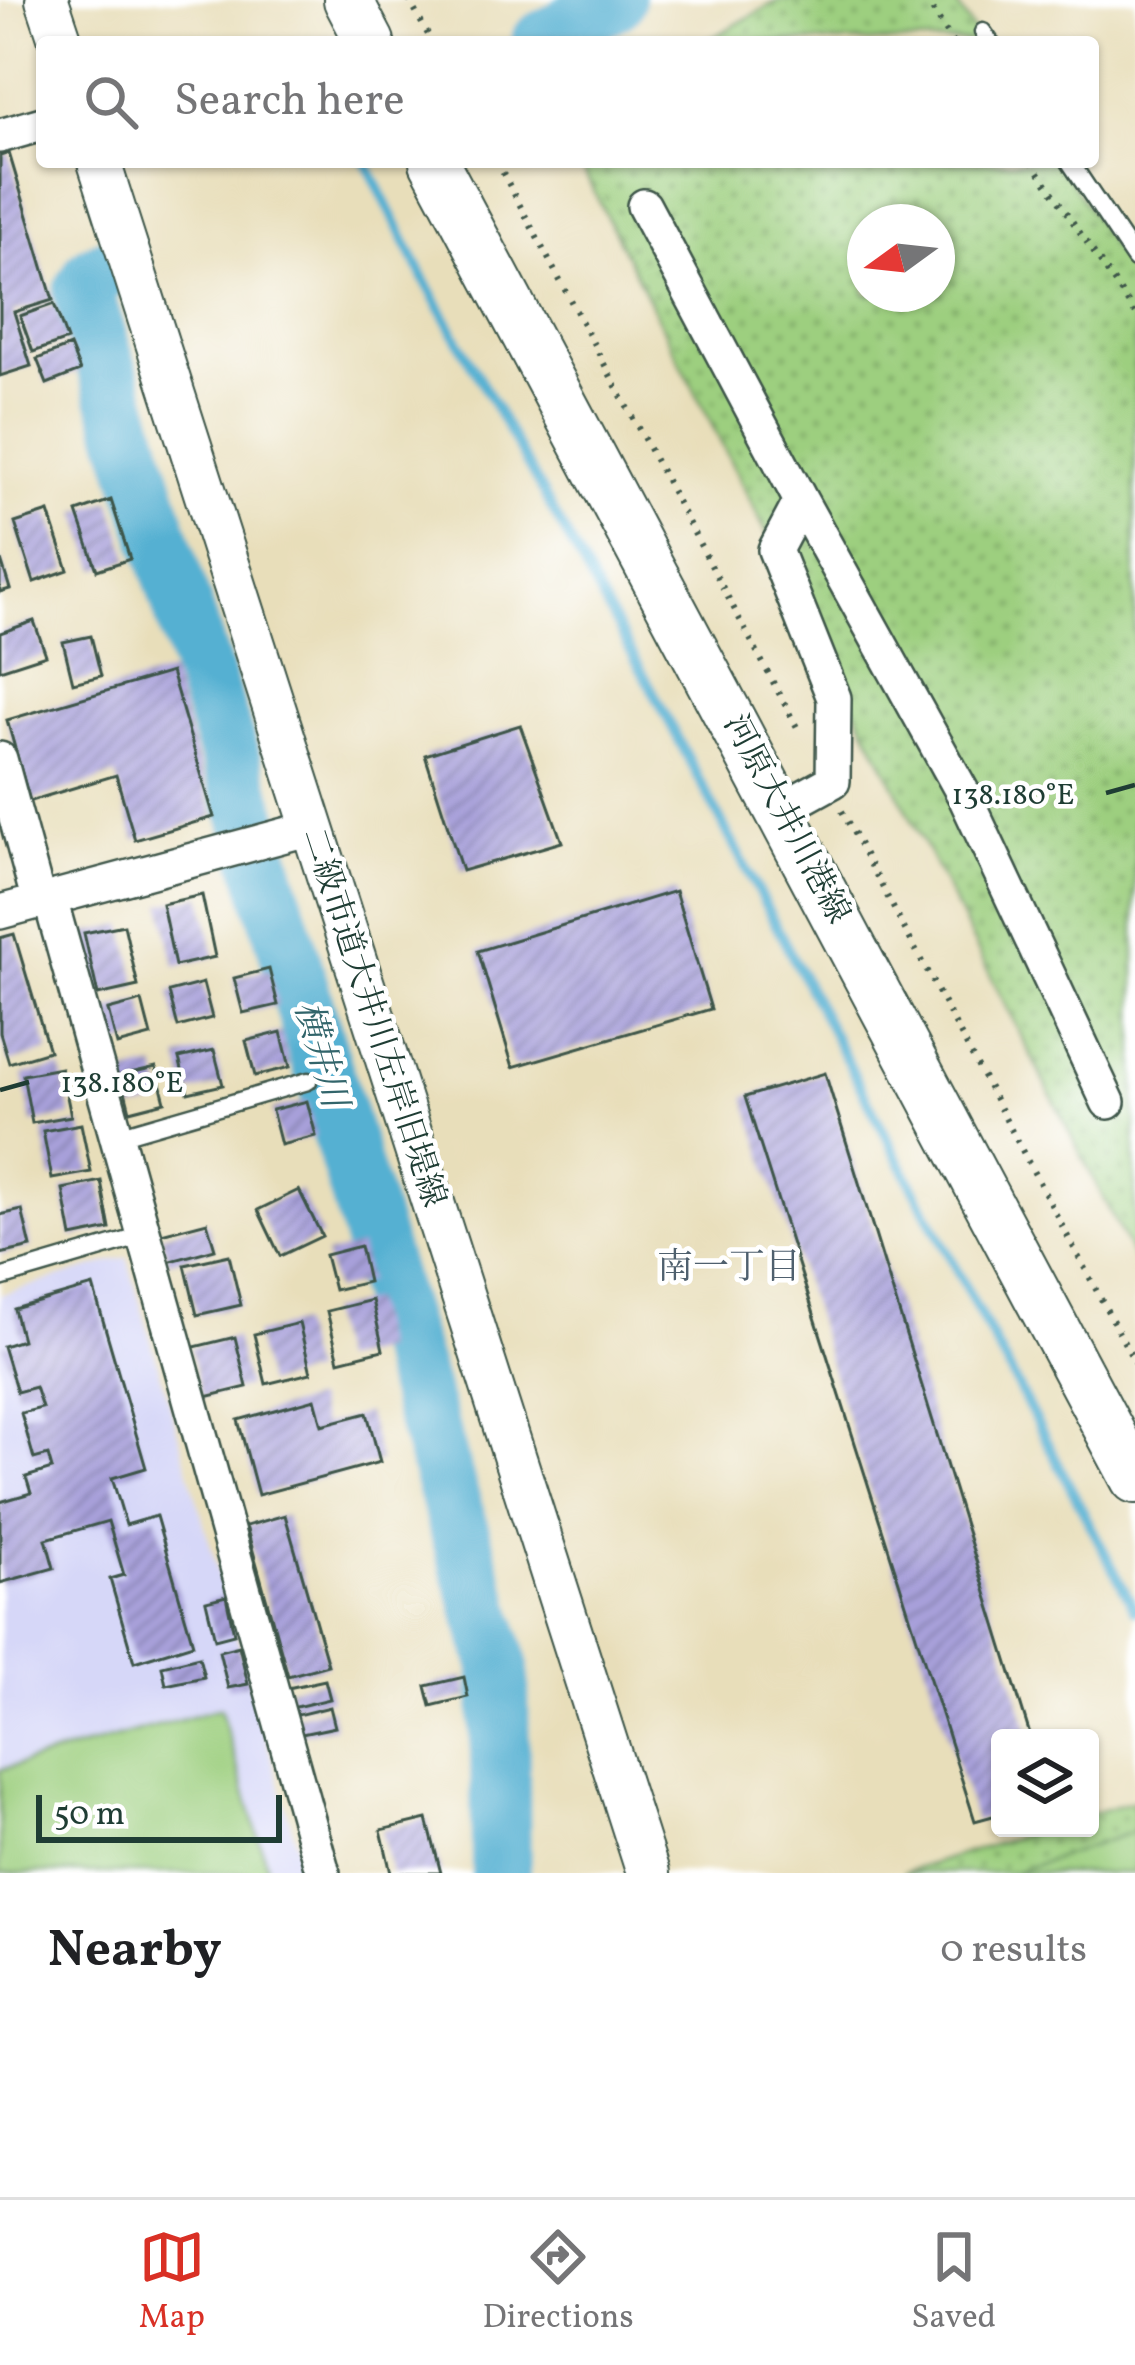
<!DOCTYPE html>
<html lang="en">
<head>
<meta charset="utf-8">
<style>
  body { margin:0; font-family:Vollkorn,"Noto Serif JP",serif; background:#f6f6f6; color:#202124 }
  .controls { position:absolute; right:36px; bottom:36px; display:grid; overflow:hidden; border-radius:12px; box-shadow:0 3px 9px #0004 }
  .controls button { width:108px; height:108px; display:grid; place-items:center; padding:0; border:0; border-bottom:3px solid #e0e0e0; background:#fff; color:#202124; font:60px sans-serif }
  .compass { position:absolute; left:847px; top:204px; width:108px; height:108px; border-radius:50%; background:#fff; box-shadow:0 3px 9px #0004; rotate:255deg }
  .scale { position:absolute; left:36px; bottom:30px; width:246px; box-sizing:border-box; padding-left:12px; border:6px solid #1f3d34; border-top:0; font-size:33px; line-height:42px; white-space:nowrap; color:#1f3d34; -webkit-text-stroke:9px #fff; paint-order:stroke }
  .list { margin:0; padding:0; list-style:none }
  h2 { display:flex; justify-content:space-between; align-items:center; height:156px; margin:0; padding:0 48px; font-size:51px }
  h2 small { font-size:39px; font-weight:400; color:#757577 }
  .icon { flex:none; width:66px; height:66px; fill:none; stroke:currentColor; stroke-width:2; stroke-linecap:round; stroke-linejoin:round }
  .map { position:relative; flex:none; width:1135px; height:1873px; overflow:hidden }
  .search { position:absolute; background:#fff; box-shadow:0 3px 9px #0004; left:36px; right:36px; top:36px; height:132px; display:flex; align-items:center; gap:30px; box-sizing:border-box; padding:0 42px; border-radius:12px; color:#757577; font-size:45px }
  .sheet { height:324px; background:#fff }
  nav { display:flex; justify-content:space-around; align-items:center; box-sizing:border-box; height:168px; border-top:3px solid #e0e0e0; background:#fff; font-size:33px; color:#757577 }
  nav a { display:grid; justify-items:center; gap:6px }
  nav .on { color:#d93025 }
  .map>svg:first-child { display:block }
  .built { fill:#d6d7f8 }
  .grass { fill:url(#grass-dots); stroke:#5e865a; stroke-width:3; fill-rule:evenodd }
  .garden { fill:#9dcf7f; stroke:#5e865a; stroke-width:3 }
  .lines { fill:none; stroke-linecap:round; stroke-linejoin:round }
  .stream { stroke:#55b0d2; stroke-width:10 }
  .river { stroke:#55b0d2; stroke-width:60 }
  .building { fill:url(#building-hatch) }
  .service-casing { stroke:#3d5548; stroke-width:21 }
  .minor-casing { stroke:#3d5548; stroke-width:38 }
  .tertiary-casing { stroke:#3d5548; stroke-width:46 }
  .secondary-casing { stroke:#3d5548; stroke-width:52 }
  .path { stroke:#3d5548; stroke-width:6; stroke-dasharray:3 9; stroke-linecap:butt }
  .service { stroke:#fff; stroke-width:16 }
  .minor { stroke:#fff; stroke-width:33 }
  .tertiary { stroke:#fff; stroke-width:42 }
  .secondary { stroke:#fff; stroke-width:48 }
  .ticks { fill:none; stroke:#1f3d34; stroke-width:4.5 }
  .labels { text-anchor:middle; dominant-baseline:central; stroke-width:9; stroke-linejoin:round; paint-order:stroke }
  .street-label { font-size:33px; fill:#1f3d34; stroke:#fff }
  .water-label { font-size:36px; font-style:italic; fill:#32656b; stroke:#fff }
  .neighbourhood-label { font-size:36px; fill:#4f606e; stroke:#fff }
  .ticks-label { font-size:30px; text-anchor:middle; fill:#1f3d34; stroke:#fff; stroke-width:9; stroke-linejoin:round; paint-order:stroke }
</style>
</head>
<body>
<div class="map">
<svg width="1135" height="1873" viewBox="0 0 1135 1873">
  <defs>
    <pattern id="grass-dots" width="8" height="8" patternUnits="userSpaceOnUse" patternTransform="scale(3)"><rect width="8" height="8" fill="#9dcf7f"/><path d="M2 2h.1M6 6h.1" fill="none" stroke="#7fa969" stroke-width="1.8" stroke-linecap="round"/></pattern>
    <pattern id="building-hatch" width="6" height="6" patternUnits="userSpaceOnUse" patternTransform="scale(3)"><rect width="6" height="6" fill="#a8a0da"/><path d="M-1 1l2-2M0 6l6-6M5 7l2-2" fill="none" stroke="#8884b2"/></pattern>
  </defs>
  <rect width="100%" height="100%" fill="#fff"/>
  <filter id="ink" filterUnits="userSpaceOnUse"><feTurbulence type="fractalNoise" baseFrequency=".00833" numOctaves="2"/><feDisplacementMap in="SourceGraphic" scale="24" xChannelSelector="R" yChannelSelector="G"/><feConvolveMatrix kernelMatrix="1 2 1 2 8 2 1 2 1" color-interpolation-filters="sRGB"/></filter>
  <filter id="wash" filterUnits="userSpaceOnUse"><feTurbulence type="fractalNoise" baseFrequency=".004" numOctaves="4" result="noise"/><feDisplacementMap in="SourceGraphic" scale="48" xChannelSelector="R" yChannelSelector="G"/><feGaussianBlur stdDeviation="2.7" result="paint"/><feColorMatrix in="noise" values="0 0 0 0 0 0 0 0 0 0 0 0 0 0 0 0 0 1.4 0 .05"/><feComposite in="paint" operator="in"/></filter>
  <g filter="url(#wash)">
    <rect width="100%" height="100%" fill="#e8deba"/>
    <path class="built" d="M127,1257L305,1873H0V1295Z"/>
    <path class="grass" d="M779,0H954L981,42H705Z
      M579,162H1058L1135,281V1261ZM865,222H937V294H865Z
      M1135,1800V1873H902L1046,1828H1090V1814Z"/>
    <path class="garden" d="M220,1708L269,1873H0V1770Z
      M1135,1831V1873H1012Z"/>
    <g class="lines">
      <path class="stream" d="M366,162L423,277L653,691L1135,1610"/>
      <path class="river" d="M541,42L615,0
        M115,264L93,275L83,292L247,811L499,1665L501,1873"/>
    </g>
    <g id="blocks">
      <path class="building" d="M9,153L53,300L14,312L31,366L0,376V156Z
        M54,304L67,340L33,352L20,316Z
        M70,346L80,371L47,384L37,359Z
        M111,500L130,559L97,570L77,512Z
        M49,512L68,570L34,582L15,523Z
        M1,560L10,589L0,592V561Z
        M34,621L46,655L0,670V633Z
        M91,636L101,676L73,683L63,642Z
        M171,672L214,817L135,840L116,775L30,801L7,720Z
        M520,725L562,842L462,871L425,755Z
        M675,891L711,1009L513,1067L478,951Z
        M202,895L215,957L175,966L162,904Z
        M124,925L138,986L98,995L84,933Z
        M14,934L49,1051L9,1063L0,1033V938Z
        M269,969L278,1005L243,1013L234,978Z
        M203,983L212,1018L178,1027L169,992Z
        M142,1001L151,1036L117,1045L108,1010Z
        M281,1032L290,1067L255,1076L246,1041Z
        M214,1050L223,1085L188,1093L179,1058Z
        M156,1067L165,1102L130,1111L121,1075Z
        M61,1068L71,1116L32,1123L23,1075Z
        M825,1073L1031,1738H1000V1814L975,1821L745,1097Z
        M307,1101L316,1136L281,1145L272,1110Z
        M81,1124L91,1172L52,1179L43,1131Z
        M101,1181L110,1229L72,1237L63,1189Z
        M299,1190L322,1236L280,1256L258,1210Z
        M22,1210L31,1247L0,1254V1215Z
        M207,1222L215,1249L168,1262L161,1234Z
        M360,1246L368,1282L334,1290L325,1255Z
        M229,1255L241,1305L197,1315L185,1265Z
        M93,1286L146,1468L112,1478L126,1525L156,1516L193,1644L134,1662L110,1579L124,1575L108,1521L46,1539L54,1568L0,1583V1502L31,1493L26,1477L52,1469L48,1455L34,1459L21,1413L42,1408L35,1387L17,1392L3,1346L22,1340L14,1309Z
        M372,1300L383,1350L339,1361L327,1311Z
        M299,1323L311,1373L266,1384L254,1334Z
        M235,1337L247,1387L202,1398L190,1348Z
        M315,1399L322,1425L367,1413L380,1462L258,1495L238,1420Z
        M285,1515L328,1665L288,1676L246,1526Z
        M226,1596L234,1634L215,1639L206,1601Z
        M239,1646L248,1684L228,1688L219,1651Z
        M199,1657L204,1677L166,1685L162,1666Z
        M464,1677L468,1697L431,1706L426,1686Z
        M325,1680L330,1699L292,1708L288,1688Z
        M330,1707L335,1727L297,1735L293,1716Z
        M427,1819L441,1873H391L381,1830Z"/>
    </g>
  </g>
  <g filter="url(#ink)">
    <use href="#blocks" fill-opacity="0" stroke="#3d5548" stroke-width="3"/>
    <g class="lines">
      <defs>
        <path id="service" d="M983,32L990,42
          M1070,162L1135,259
          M115,1137L308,1081
          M0,1278L143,1236"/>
        <path id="minor" d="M0,136L42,124
          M644,206L801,501L775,550L834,698L833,781L780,810
          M801,501L964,795L1108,1102
          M0,759L39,902
          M50,899L323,1873
          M0,912L311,828"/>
        <path id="tertiary" d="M47,0L61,42
          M99,162L648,1873"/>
        <path id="secondary" d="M348,0L370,42
          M434,162L1135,1479"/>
      </defs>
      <use href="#service" class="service-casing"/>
      <use href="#minor" class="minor-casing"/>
      <use href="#tertiary" class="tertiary-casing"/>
      <use href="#secondary" class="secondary-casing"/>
      <path class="path" d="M409,0L432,42
        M926,0L953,42
        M497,162L799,731
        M1032,162L1135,313
        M842,811L1135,1363"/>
      <use href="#service" class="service"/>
      <use href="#minor" class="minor"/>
      <use href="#tertiary" class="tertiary"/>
      <use href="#secondary" class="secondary"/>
    </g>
  </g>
  <path class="ticks" d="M1106,793L1135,785M0,1090L29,1082"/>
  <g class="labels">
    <g class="street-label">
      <text transform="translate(785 820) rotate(62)">河原大井川港線</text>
      <text transform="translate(372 1018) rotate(72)">二級市道大井川左岸旧堤線</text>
    </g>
    <g class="water-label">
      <text transform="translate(319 1055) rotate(74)">横井川</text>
    </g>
    <g class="neighbourhood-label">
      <text x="729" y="1269">南一丁目</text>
    </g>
  </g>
  <g class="ticks-label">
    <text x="1013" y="804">138.180°E</text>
    <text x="122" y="1092">138.180°E</text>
  </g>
</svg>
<div class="controls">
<button><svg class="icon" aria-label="layers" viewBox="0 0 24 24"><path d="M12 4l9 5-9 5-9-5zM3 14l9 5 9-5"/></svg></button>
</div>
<svg class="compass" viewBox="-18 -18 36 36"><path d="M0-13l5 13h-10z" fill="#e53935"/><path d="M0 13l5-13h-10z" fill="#757577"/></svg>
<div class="scale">50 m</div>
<div class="search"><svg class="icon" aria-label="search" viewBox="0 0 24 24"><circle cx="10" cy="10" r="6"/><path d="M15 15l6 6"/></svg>Search here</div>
</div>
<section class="sheet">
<h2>Nearby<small>0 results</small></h2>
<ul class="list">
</ul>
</section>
<nav>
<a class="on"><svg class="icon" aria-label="map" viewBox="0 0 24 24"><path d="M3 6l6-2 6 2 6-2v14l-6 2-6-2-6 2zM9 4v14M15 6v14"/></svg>Map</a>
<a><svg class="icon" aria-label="directions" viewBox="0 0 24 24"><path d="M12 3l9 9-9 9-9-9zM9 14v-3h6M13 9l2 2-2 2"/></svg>Directions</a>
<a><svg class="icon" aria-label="saved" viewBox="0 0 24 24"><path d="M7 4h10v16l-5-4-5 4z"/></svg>Saved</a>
</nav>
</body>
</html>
